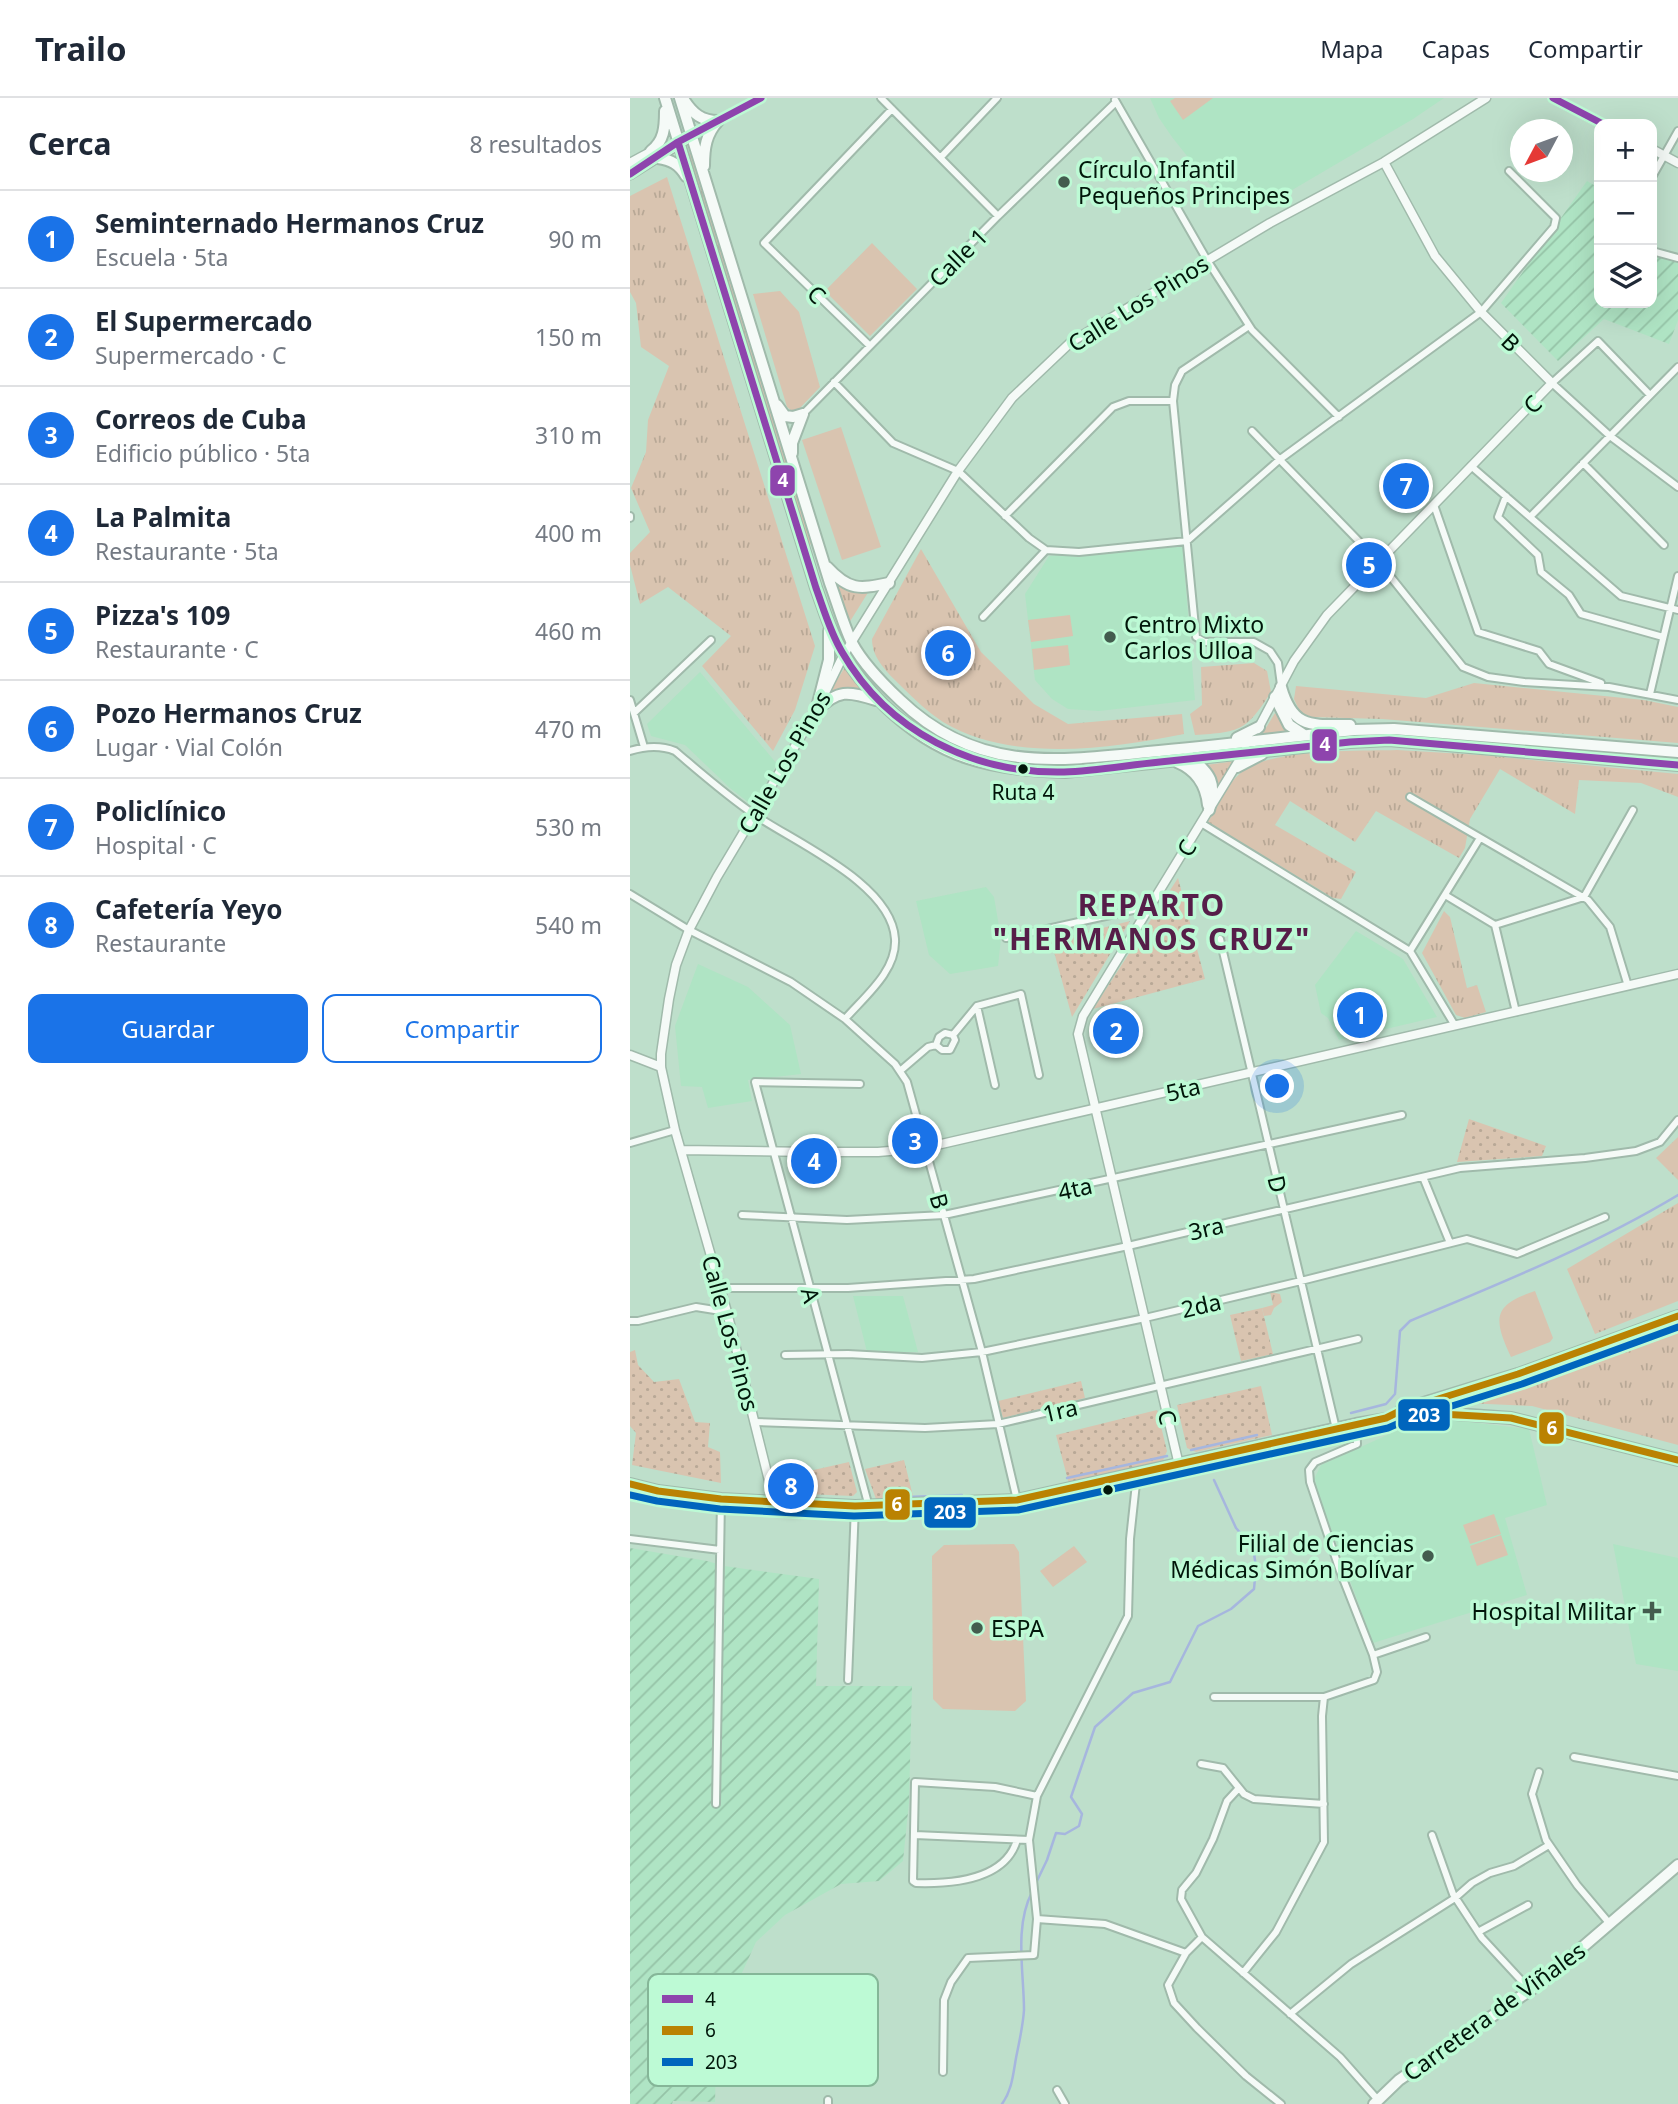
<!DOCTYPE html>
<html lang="es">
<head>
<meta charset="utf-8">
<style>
  body { margin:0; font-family:"Noto Sans",sans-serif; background:#f2f2f3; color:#1f2937 }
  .controls { position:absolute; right:21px; top:21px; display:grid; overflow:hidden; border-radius:14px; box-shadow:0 7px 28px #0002 }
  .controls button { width:63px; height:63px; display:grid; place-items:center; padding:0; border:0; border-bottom:2px solid #e0e1e3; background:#fff; color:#1f2937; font:35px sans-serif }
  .compass { position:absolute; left:880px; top:21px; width:63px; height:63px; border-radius:50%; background:#fff; box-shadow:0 7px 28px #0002; rotate:229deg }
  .you { position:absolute; left:648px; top:989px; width:24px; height:24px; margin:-18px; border:5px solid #fff; border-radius:50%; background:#1a73e8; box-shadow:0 0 0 10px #1a73e833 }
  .badge { display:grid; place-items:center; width:46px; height:46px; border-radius:50%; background:#1a73e8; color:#fff; font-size:23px; font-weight:700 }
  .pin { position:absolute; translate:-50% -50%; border:4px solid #fff; box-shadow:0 2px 7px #0006 }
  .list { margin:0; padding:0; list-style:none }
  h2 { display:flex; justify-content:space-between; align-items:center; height:91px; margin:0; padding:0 28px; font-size:30px }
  h2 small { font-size:23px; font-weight:400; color:#747a83 }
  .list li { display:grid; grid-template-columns:46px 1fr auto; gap:21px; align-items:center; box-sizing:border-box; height:98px; padding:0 28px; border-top:2px solid #e0e1e3 }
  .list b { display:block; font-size:26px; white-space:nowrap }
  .list p { margin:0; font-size:23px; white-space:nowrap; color:#747a83 }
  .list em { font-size:23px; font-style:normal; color:#747a83 }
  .actions { display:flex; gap:14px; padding:21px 28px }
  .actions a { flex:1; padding:16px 0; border:2px solid #1a73e8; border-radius:14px; text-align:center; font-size:24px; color:#1a73e8 }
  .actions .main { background:#1a73e8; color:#fff }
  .icon { flex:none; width:38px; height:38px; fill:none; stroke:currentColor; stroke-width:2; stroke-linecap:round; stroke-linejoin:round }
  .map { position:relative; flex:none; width:1048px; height:2006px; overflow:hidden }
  header { display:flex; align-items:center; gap:42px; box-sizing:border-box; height:98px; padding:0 35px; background:#fff; border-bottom:2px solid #e0e1e3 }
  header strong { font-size:33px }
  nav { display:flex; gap:38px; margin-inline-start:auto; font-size:24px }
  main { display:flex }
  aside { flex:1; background:#fff }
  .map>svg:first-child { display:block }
  .built { fill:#afe4c4 }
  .industrial { fill:url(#industrial-furrows) }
  .grass { fill:url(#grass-tufts) }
  .park { fill:url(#park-dots) }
  .garden { fill:#d9c4b0 }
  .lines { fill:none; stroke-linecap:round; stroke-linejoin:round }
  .stream { stroke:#a6b6de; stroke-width:2.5 }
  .minor-casing { stroke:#a0baab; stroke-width:10 }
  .tertiary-casing { stroke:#a0baab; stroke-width:11 }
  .secondary-casing { stroke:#a0baab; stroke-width:13 }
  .primary-casing { stroke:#a0baab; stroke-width:14 }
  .minor { stroke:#f5faf7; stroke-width:6 }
  .tertiary { stroke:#f5faf7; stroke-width:8 }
  .secondary { stroke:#f5faf7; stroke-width:10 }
  .primary { stroke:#f5faf7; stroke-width:10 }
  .bus-1-casing { stroke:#bdfad5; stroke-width:12 }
  .bus-2-casing { stroke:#bdfad5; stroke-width:12 }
  .bus-3-casing { stroke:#bdfad5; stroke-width:12 }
  .bus-1 { stroke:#8e44ad; stroke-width:7 }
  .bus-2 { stroke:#ba8202; stroke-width:7 }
  .bus-3 { stroke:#0065bd; stroke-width:7 }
  .poi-dot { fill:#435c4e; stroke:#bdfad5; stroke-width:2.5 }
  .bus-dot { fill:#01160a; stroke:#bdfad5; stroke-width:2.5 }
  .labels { text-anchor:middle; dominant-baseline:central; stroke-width:7; stroke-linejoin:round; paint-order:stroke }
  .bus-label { font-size:21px; fill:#01160a; stroke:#bdfad5 }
  .poi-label { font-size:23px; fill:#01160a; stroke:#bdfad5; text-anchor:start }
  .street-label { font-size:23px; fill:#01160a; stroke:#bdfad5 }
  .district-label { font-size:30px; font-weight:bold; letter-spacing:2px; fill:#561e49; stroke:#bdfad5 }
  .key { fill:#bdfad5; stroke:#85b698; stroke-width:2 }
  .key-label { font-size:19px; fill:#01160a }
  .line-badge { stroke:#bdfad5; stroke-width:2.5 }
  .badge-label { font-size:19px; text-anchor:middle; font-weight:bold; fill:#fff }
</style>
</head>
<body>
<header>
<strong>Trailo</strong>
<nav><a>Mapa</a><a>Capas</a><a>Compartir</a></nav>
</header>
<main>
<aside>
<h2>Cerca<small>8 resultados</small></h2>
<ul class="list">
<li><span class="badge">1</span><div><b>Seminternado Hermanos Cruz</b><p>Escuela · 5ta</p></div><em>90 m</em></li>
<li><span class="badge">2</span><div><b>El Supermercado</b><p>Supermercado · C</p></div><em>150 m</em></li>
<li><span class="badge">3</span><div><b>Correos de Cuba</b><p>Edificio público · 5ta</p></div><em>310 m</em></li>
<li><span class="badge">4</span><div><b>La Palmita</b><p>Restaurante · 5ta</p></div><em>400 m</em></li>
<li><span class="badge">5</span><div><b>Pizza's 109</b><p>Restaurante · C</p></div><em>460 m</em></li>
<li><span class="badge">6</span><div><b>Pozo Hermanos Cruz</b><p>Lugar · Vial Colón</p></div><em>470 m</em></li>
<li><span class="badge">7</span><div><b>Policlínico</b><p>Hospital · C</p></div><em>530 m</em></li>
<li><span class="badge">8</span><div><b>Cafetería Yeyo</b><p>Restaurante</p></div><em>540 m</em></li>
</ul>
<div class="actions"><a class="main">Guardar</a><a>Compartir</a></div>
</aside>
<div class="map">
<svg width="1048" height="2006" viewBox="0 0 1048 2006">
  <defs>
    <pattern id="industrial-furrows" width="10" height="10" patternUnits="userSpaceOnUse" patternTransform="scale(1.75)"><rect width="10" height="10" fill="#afe4c4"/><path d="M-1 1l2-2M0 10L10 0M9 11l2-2" fill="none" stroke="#95c3a7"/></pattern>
    <pattern id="grass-tufts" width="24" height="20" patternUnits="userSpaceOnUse" patternTransform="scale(1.75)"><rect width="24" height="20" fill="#d9c4b0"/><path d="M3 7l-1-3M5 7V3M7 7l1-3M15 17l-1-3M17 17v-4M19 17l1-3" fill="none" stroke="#b8a896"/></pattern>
    <pattern id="park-dots" width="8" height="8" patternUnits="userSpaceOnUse" patternTransform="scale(1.75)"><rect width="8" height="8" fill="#d9c4b0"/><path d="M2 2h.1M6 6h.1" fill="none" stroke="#b8a896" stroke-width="1.8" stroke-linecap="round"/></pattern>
  </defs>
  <rect width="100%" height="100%" fill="#bedfcb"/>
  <path class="built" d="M520,0H814L783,21L635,108L588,97L542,39L529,20Z
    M552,442L565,602L469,613L438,611L422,601L405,582L395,496L419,458Z
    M70,574L147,666L123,708L100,690L55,647L21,638L17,626Z
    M356,789L364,799L371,840L368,868L320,876L299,857L286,803Z
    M726,833L773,861L807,919L709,942L698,920L691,915L685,887Z
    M68,866L118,889L160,927L171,976L118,982L122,1003L78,1010L72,989L51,988L45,928Z
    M223,1198H273L288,1254H237Z
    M797,1319L899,1331L917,1407L875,1420L897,1497L743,1545L686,1390L685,1379L691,1367Z
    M983,1446L1048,1460V1573L1006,1566Z"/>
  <path class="industrial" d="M957,83L969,90V205H1022V149L1048,156V222L1039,246L974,221L928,263L871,205Z
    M0,1450L77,1463L94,1468L189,1481L186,1588H282L279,1704L273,1763L249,1783L211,1786L155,1817L126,1844L87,1930L85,2004L43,2003L42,2006H0Z"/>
  <path class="grass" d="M62,54L182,446L178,447L57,56Z
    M37,79L185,548L165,612L143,653L72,568L101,538L38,489L10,506L0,467V455L20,434L1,390L16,354L18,322L39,268L11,249L6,205L0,194V98Z
    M291,451L351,554L404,606L438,626L552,616L554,636C480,651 381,665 313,624C298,614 285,602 272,589C258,575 242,561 242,541Z
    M204,486L224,494L239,493L219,525Z
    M624,565L637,573L641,594C616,633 611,634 565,637L560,616L572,607L571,569Z
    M215,569L230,590H213L198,597Z
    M844,585L1014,602L1048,609V645L752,621L681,619L670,614L664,601L666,588L796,600Z
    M645,615L658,633L631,638Z
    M767,652L851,657L1048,676V699L1011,685L949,682L945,716L870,671L840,721L835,750L829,760L746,713L725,744L660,703L645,727L726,774L711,801L703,800L578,724C589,707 599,681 616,671C647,651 729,653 767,652Z
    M606,663L589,691L576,667Z
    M814,813L820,819L837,890L847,887L856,914L835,920L826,917L792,855Z
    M1048,1039V1082L1026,1060Z
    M1048,1105V1203L965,1236L937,1171Z
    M640,1194L650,1196L652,1204L644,1210L641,1217L634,1218L632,1210L643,1207Z
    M1048,1231V1347L902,1308L835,1305Z"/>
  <path class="park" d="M548,780L575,881L463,911Z
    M500,823L442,919L421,843Z
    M839,1021L916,1048L912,1058L827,1064Z
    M632,1210L643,1256L611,1263L600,1217Z
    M5,1252L8,1267L24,1284L49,1281L65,1324L80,1325L78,1349L90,1354L91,1385L2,1367L6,1335L0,1328V1254Z
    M451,1283L455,1300L373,1320L368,1303Z
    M631,1288L642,1337L566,1354L557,1350L547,1307Z
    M527,1312L537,1353L533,1363L439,1386L426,1337Z
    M274,1362L284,1402L246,1401L235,1371Z
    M219,1364L227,1394L223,1398L152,1395L148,1380Z"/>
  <path class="garden" d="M545,0H583L553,22L540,3Z
    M242,145L287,191L240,238L195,193Z
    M150,193L169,214L190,289L169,311L162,313L157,309L123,196Z
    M211,329L251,449L212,462L172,342Z
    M440,517L443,538L401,544L398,522Z
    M438,547L440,567L404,572L402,551Z
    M905,1193L923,1240L920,1244L881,1259C864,1222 861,1207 905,1193Z
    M864,1416L871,1436L840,1446L833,1427Z
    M871,1437L878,1457L847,1468L840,1448Z
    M384,1446L389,1454L396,1603L385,1613L313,1611L303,1601L302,1458L314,1447Z
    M444,1448L457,1464L423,1489L410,1473Z"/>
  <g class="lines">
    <path class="stream" d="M721,1315L756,1306L765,1296L770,1233L780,1223C871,1185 963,1148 1048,1097
      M561,1352L627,1337
      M437,1380L537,1358
      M0,1394L75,1407
      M277,1399L332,1397
      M105,1410L187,1416
      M206,1417L220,1418
      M235,1418H273
      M406,1785L417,1762L426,1735L435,1736L449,1728L452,1716L441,1699L465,1629L503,1595L540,1584L568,1528L601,1511L624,1491L626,1469L623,1449L606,1430L584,1382
      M372,2006C382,1992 383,1977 386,1960C389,1945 393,1928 394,1912C394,1874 384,1829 402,1794"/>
    <defs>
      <path id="minor" d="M251,0L368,118
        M485,2L577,162L622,232L709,319
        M311,59L367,0
        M1022,79L1048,33
        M1022,153L1048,160
        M619,228L552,273L545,287L543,303L566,539L575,544H624L640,553L648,565L651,587
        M240,248L134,145L262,11
        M204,284L263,345L328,373L399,440L416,452
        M1020,297L968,243L922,285L980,338L1048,389
        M173,316L368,118L486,4
        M622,333L748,463L833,569L858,579L894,584L979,589L1048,602
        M953,365L1034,447
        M841,368L991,498L1048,512
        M876,398L868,419L908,457L911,474L939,497L951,516L1033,539
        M804,407L848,534L909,553L919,566L971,585
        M0,418V420
        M375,418L483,309L499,303H543
        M900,419L1048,269
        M416,452L449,454L557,443L649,362L851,214L924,129L926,120L879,73
        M353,519L416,452
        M1020,596L1048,478
        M0,602L14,649
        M4,615L81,542
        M0,653C16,648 30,647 45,653C71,675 97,698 125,717C166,745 262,786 265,841C267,873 234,899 215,921
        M780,699L958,802L980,829L998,888
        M571,725L780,853L824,926H827
        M0,796L59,832L161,884L215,921L265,966L277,984L352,1254L387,1402
        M815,797L865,827L886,914
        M865,827L954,799L1003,712
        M376,840L521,808
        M590,841L706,1331
        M780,853L850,740
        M347,908L365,987
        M306,947L312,952H320L325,942L323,937
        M270,973L298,949L306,947L309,939L315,935L323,937L347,908L391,896L409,977
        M230,986L125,984L239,1409
        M0,1045L45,1032
        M793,1079L820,1145
        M112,1117L217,1122L314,1117L772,1017
        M90,1190H218L344,1181L498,1148L830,1070L955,1060L1006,1053L1030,1044L1048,1022
        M0,1223H8L66,1209L97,1214
        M155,1257L218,1256L292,1260L352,1254L515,1220L671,1183L837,1141L887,1156L975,1119
        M124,1324L295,1330L368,1326L728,1241
        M0,1441L90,1452
        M743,1557L796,1539
        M218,1582L225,1408
        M584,1599H694L744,1582L747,1574L743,1557L710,1473L680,1384L679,1372L685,1364L727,1346L726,1326
        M944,1659L1048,1678
        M571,1666L593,1670L614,1696L624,1701L694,1706
        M909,1674L902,1696L916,1742L947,1787L980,1826
        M609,1690L597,1703L583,1741L566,1775L552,1792L551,1801L572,1839L710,1959L748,2002
        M86,1706L91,1401
        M285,1737L399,1742L407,1698L498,1518L500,1441L507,1376
        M802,1737L823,1796L852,1840L900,1892
        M387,1742C375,1783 321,1786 286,1785L283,1783L285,1684L365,1689L407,1698
        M407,1821L475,1826L556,1855
        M848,1834L898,1807
        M572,1839L556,1855L538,1887L544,1905L567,1930L616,1978L651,2006
        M613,1875L646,1834L694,1744L692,1618L694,1599
        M660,1916L721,1866L825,1800L842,1785L860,1775L884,1768L919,1747
        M313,1974L314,1902L321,1884L338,1860L404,1857L407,1821L399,1742
        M427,1992L435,2006
        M198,2006V2002"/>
      <path id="tertiary" d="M923,0L973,26
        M62,37L131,0
        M1022,51L1048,65
        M628,631L664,563L697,517L922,285L851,214L805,158L754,64
        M0,957L31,969
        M52,1052L184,1054H248L294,1050L1048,876
        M549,1367L448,936L453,918L616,651
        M144,1403L97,1214L45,1032L31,969V956L39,901L46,867L59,832L87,779L186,613L213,558L328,373L382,300L441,244L640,125L754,64L856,0"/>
      <path id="secondary" d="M0,66L28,51
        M0,76L62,37"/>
      <path id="primary" d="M35,0L186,490C194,511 200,534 212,554C223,574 239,592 255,608C310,661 361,672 435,674L720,644L759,642L1048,667
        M50,0L200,485C207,504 213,526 222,545C233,566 252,585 270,602C345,674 423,664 518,654C587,648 656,639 724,632L764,631L1048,654
        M54,2C63,16 72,23 88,23
        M21,53C34,43 35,30 35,13
        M28,60C41,62 49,66 56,78
        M74,68C74,50 76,36 88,23
        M147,307L155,318L163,319L173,316
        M162,355V345L173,316
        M197,469C219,493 229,491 259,485
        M651,589C663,631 681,627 720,627
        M645,599L659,627L674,637
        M186,613L199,562V533
        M186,613C208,591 218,593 246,602
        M607,640L629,629
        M559,658C582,678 586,683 579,712
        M547,664C567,672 576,687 578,707
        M607,669L632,656
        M771,1312L888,1276L1048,1218
        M0,1386L28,1393L91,1401L225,1408L387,1402L726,1326L798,1314L881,1320L1048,1362
        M744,2006L769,1982L912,1884L1048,1767"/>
    </defs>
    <use href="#minor" class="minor-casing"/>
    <use href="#tertiary" class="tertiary-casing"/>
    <use href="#secondary" class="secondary-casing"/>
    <use href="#primary" class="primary-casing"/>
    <use href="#minor" class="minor"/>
    <use href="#tertiary" class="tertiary"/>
    <use href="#secondary" class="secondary"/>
    <use href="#primary" class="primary"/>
    <defs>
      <path id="bus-1" d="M923,0L973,26
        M48,44L186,490C194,512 200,534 212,554C258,634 344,676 434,674C466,673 498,667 530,664C593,657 657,651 720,644L759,642L1048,667
        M0,76L48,44L131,0"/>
      <path id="bus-2" d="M793,1315L881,1320L1048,1362
        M0,1386L28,1393L91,1401L225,1408L387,1402L756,1320L770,1313L888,1276L1048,1218"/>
      <path id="bus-3" d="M0,1397L27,1403L90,1411L224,1418L388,1412L758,1330L774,1323L892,1286L1048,1229"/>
    </defs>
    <use href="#bus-1" class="bus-1-casing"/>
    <use href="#bus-2" class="bus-2-casing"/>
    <use href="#bus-3" class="bus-3-casing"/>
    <use href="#bus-1" class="bus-1"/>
    <use href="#bus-2" class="bus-2"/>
    <use href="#bus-3" class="bus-3"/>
  </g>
  <g class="poi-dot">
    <circle cx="434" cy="84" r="7"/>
    <circle cx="480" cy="539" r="7"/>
    <circle cx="798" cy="1458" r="7"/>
    <path d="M1018.5 1502.5h7v7h7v7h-7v7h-7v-7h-7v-7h7z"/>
    <circle cx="347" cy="1530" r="7"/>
  </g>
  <g class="bus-dot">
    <circle cx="393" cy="671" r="6"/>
    <circle cx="478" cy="1392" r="6"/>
  </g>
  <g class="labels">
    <g class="bus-label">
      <text x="393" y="694">Ruta 4</text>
    </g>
    <g class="poi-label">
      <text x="448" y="71">Círculo Infantil<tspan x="448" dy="26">Pequeños Principes</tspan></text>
      <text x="494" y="526">Centro Mixto<tspan x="494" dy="26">Carlos Ulloa</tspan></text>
      <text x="784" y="1445" text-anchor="end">Filial de Ciencias<tspan x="784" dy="26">Médicas Simón Bolívar</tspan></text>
      <text x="1006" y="1513" text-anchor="end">Hospital Militar</text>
      <text x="361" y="1530">ESPA</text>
    </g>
    <g class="street-label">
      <text transform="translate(328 159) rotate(-45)">Calle 1</text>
      <text transform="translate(187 196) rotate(44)">C</text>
      <text transform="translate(508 205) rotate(-32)">Calle Los Pinos</text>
      <text transform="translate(881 244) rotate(44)">B</text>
      <text transform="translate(902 306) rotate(-45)">C</text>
      <text transform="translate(154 664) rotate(-60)">Calle Los Pinos</text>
      <text transform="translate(556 750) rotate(-59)">C</text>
      <text transform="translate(553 991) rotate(-13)">5ta</text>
      <text transform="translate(648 1086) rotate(77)">D</text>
      <text transform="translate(445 1090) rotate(-12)">4ta</text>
      <text transform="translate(310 1103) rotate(74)">B</text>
      <text transform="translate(576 1130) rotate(-13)">3ra</text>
      <text transform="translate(181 1197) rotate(75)">A</text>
      <text transform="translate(571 1207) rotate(-13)">2da</text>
      <text transform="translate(101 1235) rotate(75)">Calle Los Pinos</text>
      <text transform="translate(430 1312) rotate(-13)">1ra</text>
      <text transform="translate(538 1319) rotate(77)">C</text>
      <text transform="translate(864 1913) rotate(-36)">Carretera de Viñales</text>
    </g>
    <g class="district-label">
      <text x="522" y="806">REPARTO<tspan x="522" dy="34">"HERMANOS CRUZ"</tspan></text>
    </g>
  </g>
  <rect x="18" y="1876" width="230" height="112" rx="10" class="key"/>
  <rect x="32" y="1897" width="31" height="8" fill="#8e44ad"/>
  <rect x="32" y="1928" width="31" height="9" fill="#ba8202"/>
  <rect x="32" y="1960" width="31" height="8" fill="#0065bd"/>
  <g class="key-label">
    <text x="75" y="1908">4</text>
    <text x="75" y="1939">6</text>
    <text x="75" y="1971">203</text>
  </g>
  <g class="line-badge">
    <rect x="139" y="366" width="27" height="33" rx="7" fill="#8e44ad"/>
    <rect x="681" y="630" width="27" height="34" rx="7" fill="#8e44ad"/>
    <rect x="767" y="1300" width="54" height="34" rx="7" fill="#0065bd"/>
    <rect x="908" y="1313" width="27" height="34" rx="7" fill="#ba8202"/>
    <rect x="254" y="1390" width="27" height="33" rx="7" fill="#ba8202"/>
    <rect x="293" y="1398" width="54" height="33" rx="7" fill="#0065bd"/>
  </g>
  <g class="badge-label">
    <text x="153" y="389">4</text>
    <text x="695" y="653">4</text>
    <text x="794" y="1324">203</text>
    <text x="922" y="1337">6</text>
    <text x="267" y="1413">6</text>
    <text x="320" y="1421">203</text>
  </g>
</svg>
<div class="controls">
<button>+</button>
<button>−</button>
<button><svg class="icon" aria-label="layers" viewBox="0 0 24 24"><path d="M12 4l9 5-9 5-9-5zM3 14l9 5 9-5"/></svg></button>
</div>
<svg class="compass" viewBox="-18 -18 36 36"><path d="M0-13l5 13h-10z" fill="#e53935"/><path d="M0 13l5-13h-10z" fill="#747a83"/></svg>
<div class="you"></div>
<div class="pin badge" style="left:730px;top:917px">1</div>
<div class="pin badge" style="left:486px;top:933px">2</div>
<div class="pin badge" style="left:285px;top:1043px">3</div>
<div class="pin badge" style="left:184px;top:1063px">4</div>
<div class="pin badge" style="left:739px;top:467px">5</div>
<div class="pin badge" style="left:318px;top:555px">6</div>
<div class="pin badge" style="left:776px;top:388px">7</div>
<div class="pin badge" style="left:161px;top:1388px">8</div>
</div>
</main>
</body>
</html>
